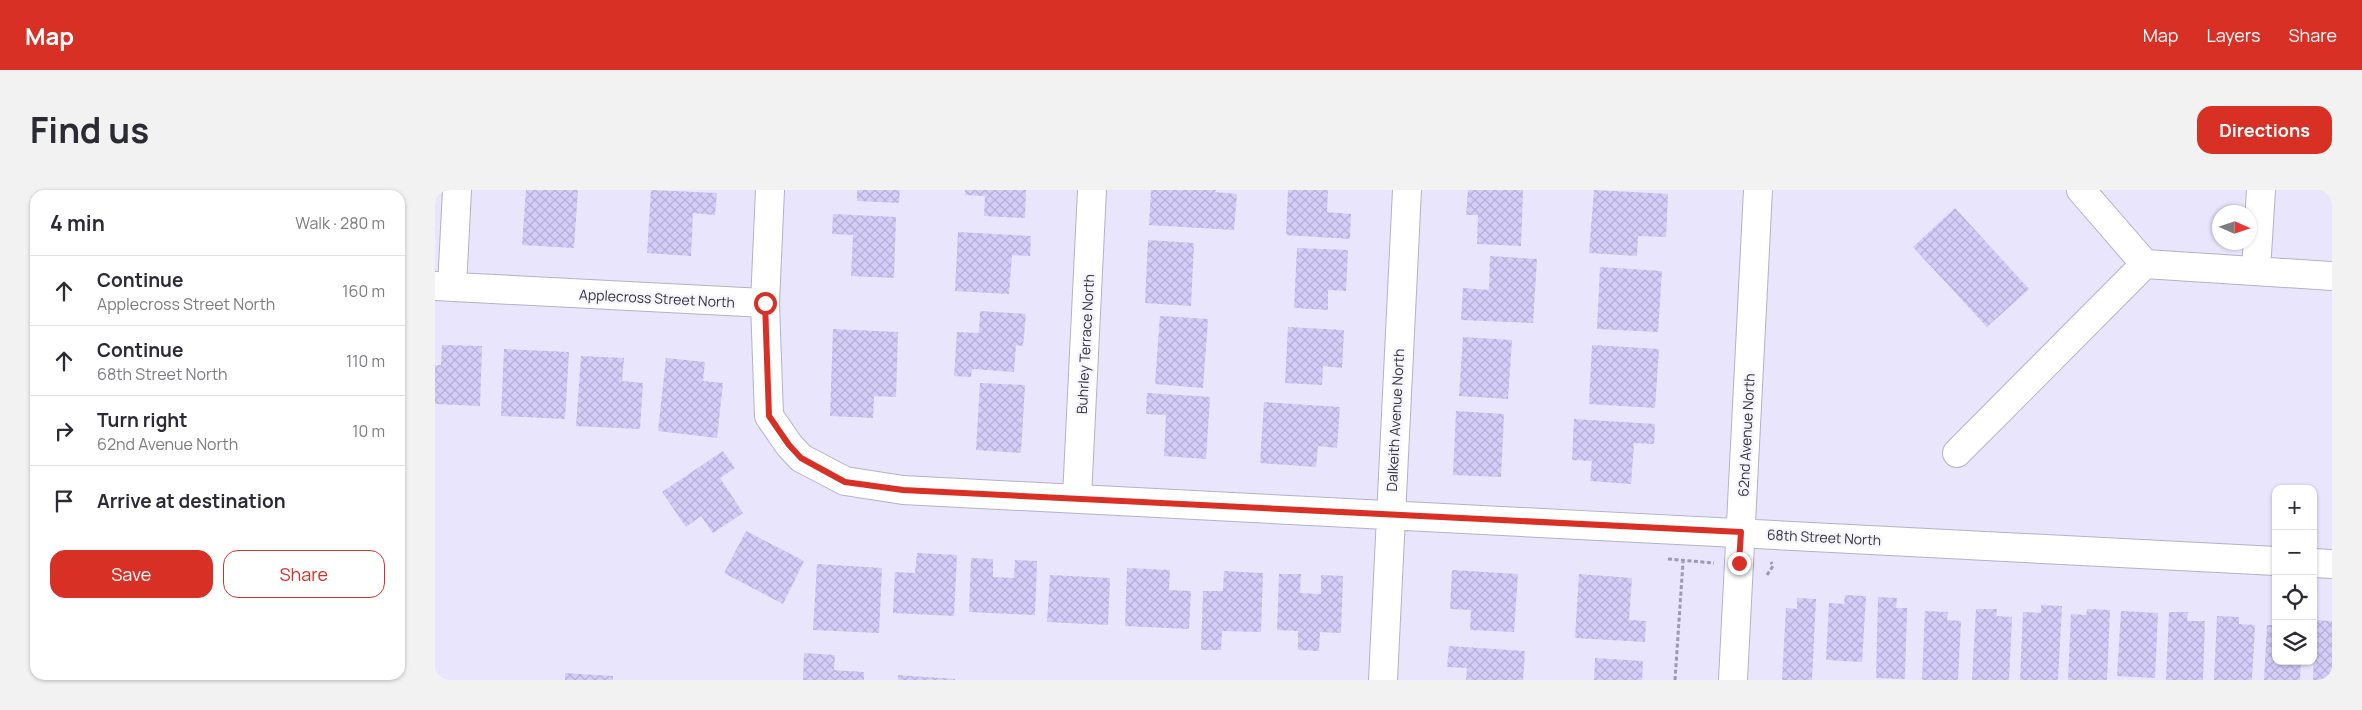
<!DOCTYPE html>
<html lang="en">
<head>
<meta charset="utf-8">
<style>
  body { margin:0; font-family:Manrope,sans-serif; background:#f2f2f3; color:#2b2b33 }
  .controls { position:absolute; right:15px; bottom:15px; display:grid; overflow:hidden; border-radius:10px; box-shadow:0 1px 4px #0004 }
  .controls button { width:45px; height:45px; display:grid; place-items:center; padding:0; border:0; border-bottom:1px solid #e1e1e2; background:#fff; color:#2b2b33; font:25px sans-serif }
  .compass { position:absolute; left:1777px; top:15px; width:45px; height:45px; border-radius:50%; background:#fff; box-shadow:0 1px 4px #0004; rotate:93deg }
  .stop { position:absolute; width:15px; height:15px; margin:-11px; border:4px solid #d93025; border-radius:50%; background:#fff }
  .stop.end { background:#d93025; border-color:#fff; box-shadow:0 1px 5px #0008 }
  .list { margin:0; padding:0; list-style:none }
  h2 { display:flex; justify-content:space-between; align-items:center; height:65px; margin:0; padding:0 20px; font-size:21px }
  h2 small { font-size:16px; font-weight:400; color:#7c7c81 }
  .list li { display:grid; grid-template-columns:32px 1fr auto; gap:15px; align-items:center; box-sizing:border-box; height:70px; padding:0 20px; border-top:1px solid #e1e1e2 }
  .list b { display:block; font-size:19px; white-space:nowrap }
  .list p { margin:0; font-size:16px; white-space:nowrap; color:#7c7c81 }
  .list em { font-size:16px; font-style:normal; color:#7c7c81 }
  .actions { display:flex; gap:10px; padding:15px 20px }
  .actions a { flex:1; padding:11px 0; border:1px solid #d93025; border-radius:15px; text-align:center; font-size:18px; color:#d93025 }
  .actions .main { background:#d93025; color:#fff }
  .icon { flex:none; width:28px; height:28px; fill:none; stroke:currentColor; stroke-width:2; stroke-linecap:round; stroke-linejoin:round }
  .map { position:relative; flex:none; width:1897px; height:490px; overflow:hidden; border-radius:15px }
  header { display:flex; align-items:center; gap:30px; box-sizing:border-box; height:70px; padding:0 25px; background:#d93025; color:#fff }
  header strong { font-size:24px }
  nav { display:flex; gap:28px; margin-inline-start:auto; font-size:18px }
  .intro { display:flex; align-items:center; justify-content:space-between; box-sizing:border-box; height:120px; padding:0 30px }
  h1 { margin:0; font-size:35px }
  .button { padding:12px 22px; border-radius:15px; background:#d93025; color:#fff; font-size:18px; font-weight:700 }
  main { display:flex; gap:30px; padding:0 30px }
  aside { flex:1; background:#fff; border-radius:15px; box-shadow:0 1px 4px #0004 }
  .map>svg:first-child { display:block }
  .building { fill:url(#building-cross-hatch) }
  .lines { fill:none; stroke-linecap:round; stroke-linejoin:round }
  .minor-casing { stroke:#b4b1c8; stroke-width:30 }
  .path { stroke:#9c9aac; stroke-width:3; stroke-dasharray:4 2.5; stroke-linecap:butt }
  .minor { stroke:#fff; stroke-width:28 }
  .route { stroke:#d93025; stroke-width:6 }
  .labels { text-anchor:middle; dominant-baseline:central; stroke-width:4.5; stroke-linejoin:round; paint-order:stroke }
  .street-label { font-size:14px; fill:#34323c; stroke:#f6f4fe }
</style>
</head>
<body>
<header>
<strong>Map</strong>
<nav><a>Map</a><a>Layers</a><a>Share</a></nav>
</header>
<div class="intro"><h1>Find us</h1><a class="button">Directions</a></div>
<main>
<aside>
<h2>4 min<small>Walk · 280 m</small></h2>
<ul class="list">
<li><svg class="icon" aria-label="ahead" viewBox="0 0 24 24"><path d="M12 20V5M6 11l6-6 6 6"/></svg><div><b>Continue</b><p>Applecross Street North</p></div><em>160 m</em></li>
<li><svg class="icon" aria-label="ahead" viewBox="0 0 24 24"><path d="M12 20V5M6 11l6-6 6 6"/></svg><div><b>Continue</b><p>68th Street North</p></div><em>110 m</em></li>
<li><svg class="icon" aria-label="right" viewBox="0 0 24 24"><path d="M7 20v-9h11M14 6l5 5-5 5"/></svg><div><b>Turn right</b><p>62nd Avenue North</p></div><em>10 m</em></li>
<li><svg class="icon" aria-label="arrive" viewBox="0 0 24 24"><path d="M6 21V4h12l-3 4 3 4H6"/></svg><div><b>Arrive at destination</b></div></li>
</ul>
<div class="actions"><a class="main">Save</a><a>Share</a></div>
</aside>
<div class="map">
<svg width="1897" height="490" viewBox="0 0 1897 490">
  <defs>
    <pattern id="building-cross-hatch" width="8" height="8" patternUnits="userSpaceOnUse" patternTransform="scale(1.25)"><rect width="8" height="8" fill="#d3cdf8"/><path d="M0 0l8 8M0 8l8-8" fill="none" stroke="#b6b0d6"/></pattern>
  </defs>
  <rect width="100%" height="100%" fill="#e8e5fd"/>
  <path class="building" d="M91,0H143L139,58L87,55Z
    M216,0L282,3L280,25L258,23L256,66L212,63Z
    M422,0H465L464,13L422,11Z
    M530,0H591L590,28L549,26L550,6L530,5Z
    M716,0H781L780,2L802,4L799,40L714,35Z
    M853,0H893L892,22L916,24L915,49L851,45Z
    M1033,0H1088L1086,56L1042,54L1043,25H1031Z
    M1159,0L1233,4L1231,47L1203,46L1202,66L1154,63Z
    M1520,18L1594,99L1552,137L1478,57Z
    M398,24L461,27L459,88L416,86L418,45L397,44Z
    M523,42L596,46L595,66L577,65L574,104L520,101Z
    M713,50L759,53L756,116L710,113Z
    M862,58L913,60L911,101L893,100V120L859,118Z
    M1055,66L1102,69L1098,133L1026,130L1028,98L1054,100Z
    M1165,77L1227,81L1223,142L1162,139Z
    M545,121L591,124L588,156L581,155L579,182L537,179L536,187L519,186L522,142L544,143Z
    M725,126L773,129L768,198L720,194Z
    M853,137L909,140L907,178L888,176L887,195L850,193Z
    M398,139L463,142L461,207L439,206L438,228L395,226Z
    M1028,147L1077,150L1073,209L1024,206Z
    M7,155L47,156L45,216L0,214V175H6Z
    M1157,155L1224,159L1220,218L1154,214Z
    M69,159L134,162L130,229L66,226Z
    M146,166L189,168L187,191L208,193L205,239L141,236Z
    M231,168L270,172L268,191L288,193L282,248L223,241Z
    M545,193L590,195L586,263L541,260Z
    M712,203L775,207L771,269L729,266L731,225L711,224Z
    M829,212L905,217L902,258L883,256L881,277L825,273Z
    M1021,221L1069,224L1066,287L1018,285Z
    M1139,229L1220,234L1219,254L1199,253L1196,294L1155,291L1157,271L1137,270Z
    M288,261L300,278L285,288L308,323L278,343L266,326L251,337L227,302Z
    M311,341L369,371L348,414L289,383Z
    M482,363L522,365L519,426L458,423L460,382L480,383Z
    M536,368L558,369V387L579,388L580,370L602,371L600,425L534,422Z
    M382,374L447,378L444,443L378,440Z
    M692,378L735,380L734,400L756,401L754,439L690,436Z
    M1017,380L1083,384L1079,442L1035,440L1036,420L1015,419Z
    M789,381L828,383L826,442L787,441L786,460H766L768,401H788Z
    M844,384H866L865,403L886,404V385L908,386L906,443L885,442L884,461L863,460V441L842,440Z
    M1144,384L1197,388L1194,430L1211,431L1210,452L1140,448Z
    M615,385L675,388L673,435L612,432Z
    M1410,405L1431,406L1427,472L1391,470L1394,413L1409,414Z
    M1443,407L1462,408L1461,418H1472L1470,489L1441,488Z
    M1362,408L1381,409L1377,490H1347L1351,418L1362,419Z
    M1606,415L1627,416L1623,490H1585L1588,422L1606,423Z
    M1541,419H1562L1561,426L1577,427L1574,490H1537Z
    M1652,419L1675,420L1672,490H1633L1636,424L1651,425Z
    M1490,421L1513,422L1512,430L1526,431L1523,490H1487Z
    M1686,421L1723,423L1720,488L1682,486Z
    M1734,422H1753L1752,431H1770L1768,490H1731Z
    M1782,426L1804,427V434L1820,435L1817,490H1779Z
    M1880,430L1897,431V490H1878Z
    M1832,435H1841V471H1866L1865,490H1829Z
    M1014,456L1090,461L1088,490H1031L1032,478L1012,477Z
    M369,463L400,465L399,480L429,482V490H368Z
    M1160,468L1208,471L1207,490H1159Z
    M130,483L178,486V490H130Z
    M463,485L520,489V490H463Z"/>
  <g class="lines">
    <defs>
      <path id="minor" d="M335,0L330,113L334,226L354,255L366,268L410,291L468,300L1841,371
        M1646,0L1710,74L1897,86
        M1821,80L1826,0
        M0,96L330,113
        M17,97L22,0
        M1522,263L1710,74
        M642,307L657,0
        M1878,373L1897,374
        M948,490L972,0
        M1298,490L1323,0"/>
    </defs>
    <use href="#minor" class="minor-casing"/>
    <path class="path" d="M1233,369L1279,373
      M1332,385L1338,376L1336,372
      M1240,490L1248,372"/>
    <use href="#minor" class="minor"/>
  </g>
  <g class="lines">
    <path class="route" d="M330,113L334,226L354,255L366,268L410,292L468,300L1306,342L1304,373"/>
  </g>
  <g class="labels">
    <g class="street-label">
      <text transform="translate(222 108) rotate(3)">Applecross Street North</text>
      <text transform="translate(650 154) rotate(-87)">Buhrley Terrace North</text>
      <text transform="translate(960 230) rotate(-87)">Dalkeith Avenue North</text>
      <text transform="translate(1311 245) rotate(-87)">62nd Avenue North</text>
      <text transform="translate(1389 347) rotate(3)">68th Street North</text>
    </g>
  </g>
</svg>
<div class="controls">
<button>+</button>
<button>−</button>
<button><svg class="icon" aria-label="locate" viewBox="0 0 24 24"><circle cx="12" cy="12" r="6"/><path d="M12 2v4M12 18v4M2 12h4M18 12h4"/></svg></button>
<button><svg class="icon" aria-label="layers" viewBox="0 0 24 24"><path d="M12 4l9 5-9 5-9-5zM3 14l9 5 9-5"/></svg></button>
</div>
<svg class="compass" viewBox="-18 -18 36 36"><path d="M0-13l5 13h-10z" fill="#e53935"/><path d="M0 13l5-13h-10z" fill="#7c7c81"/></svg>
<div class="stop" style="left:330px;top:113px"></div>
<div class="stop end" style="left:1304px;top:373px"></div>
</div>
</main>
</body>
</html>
